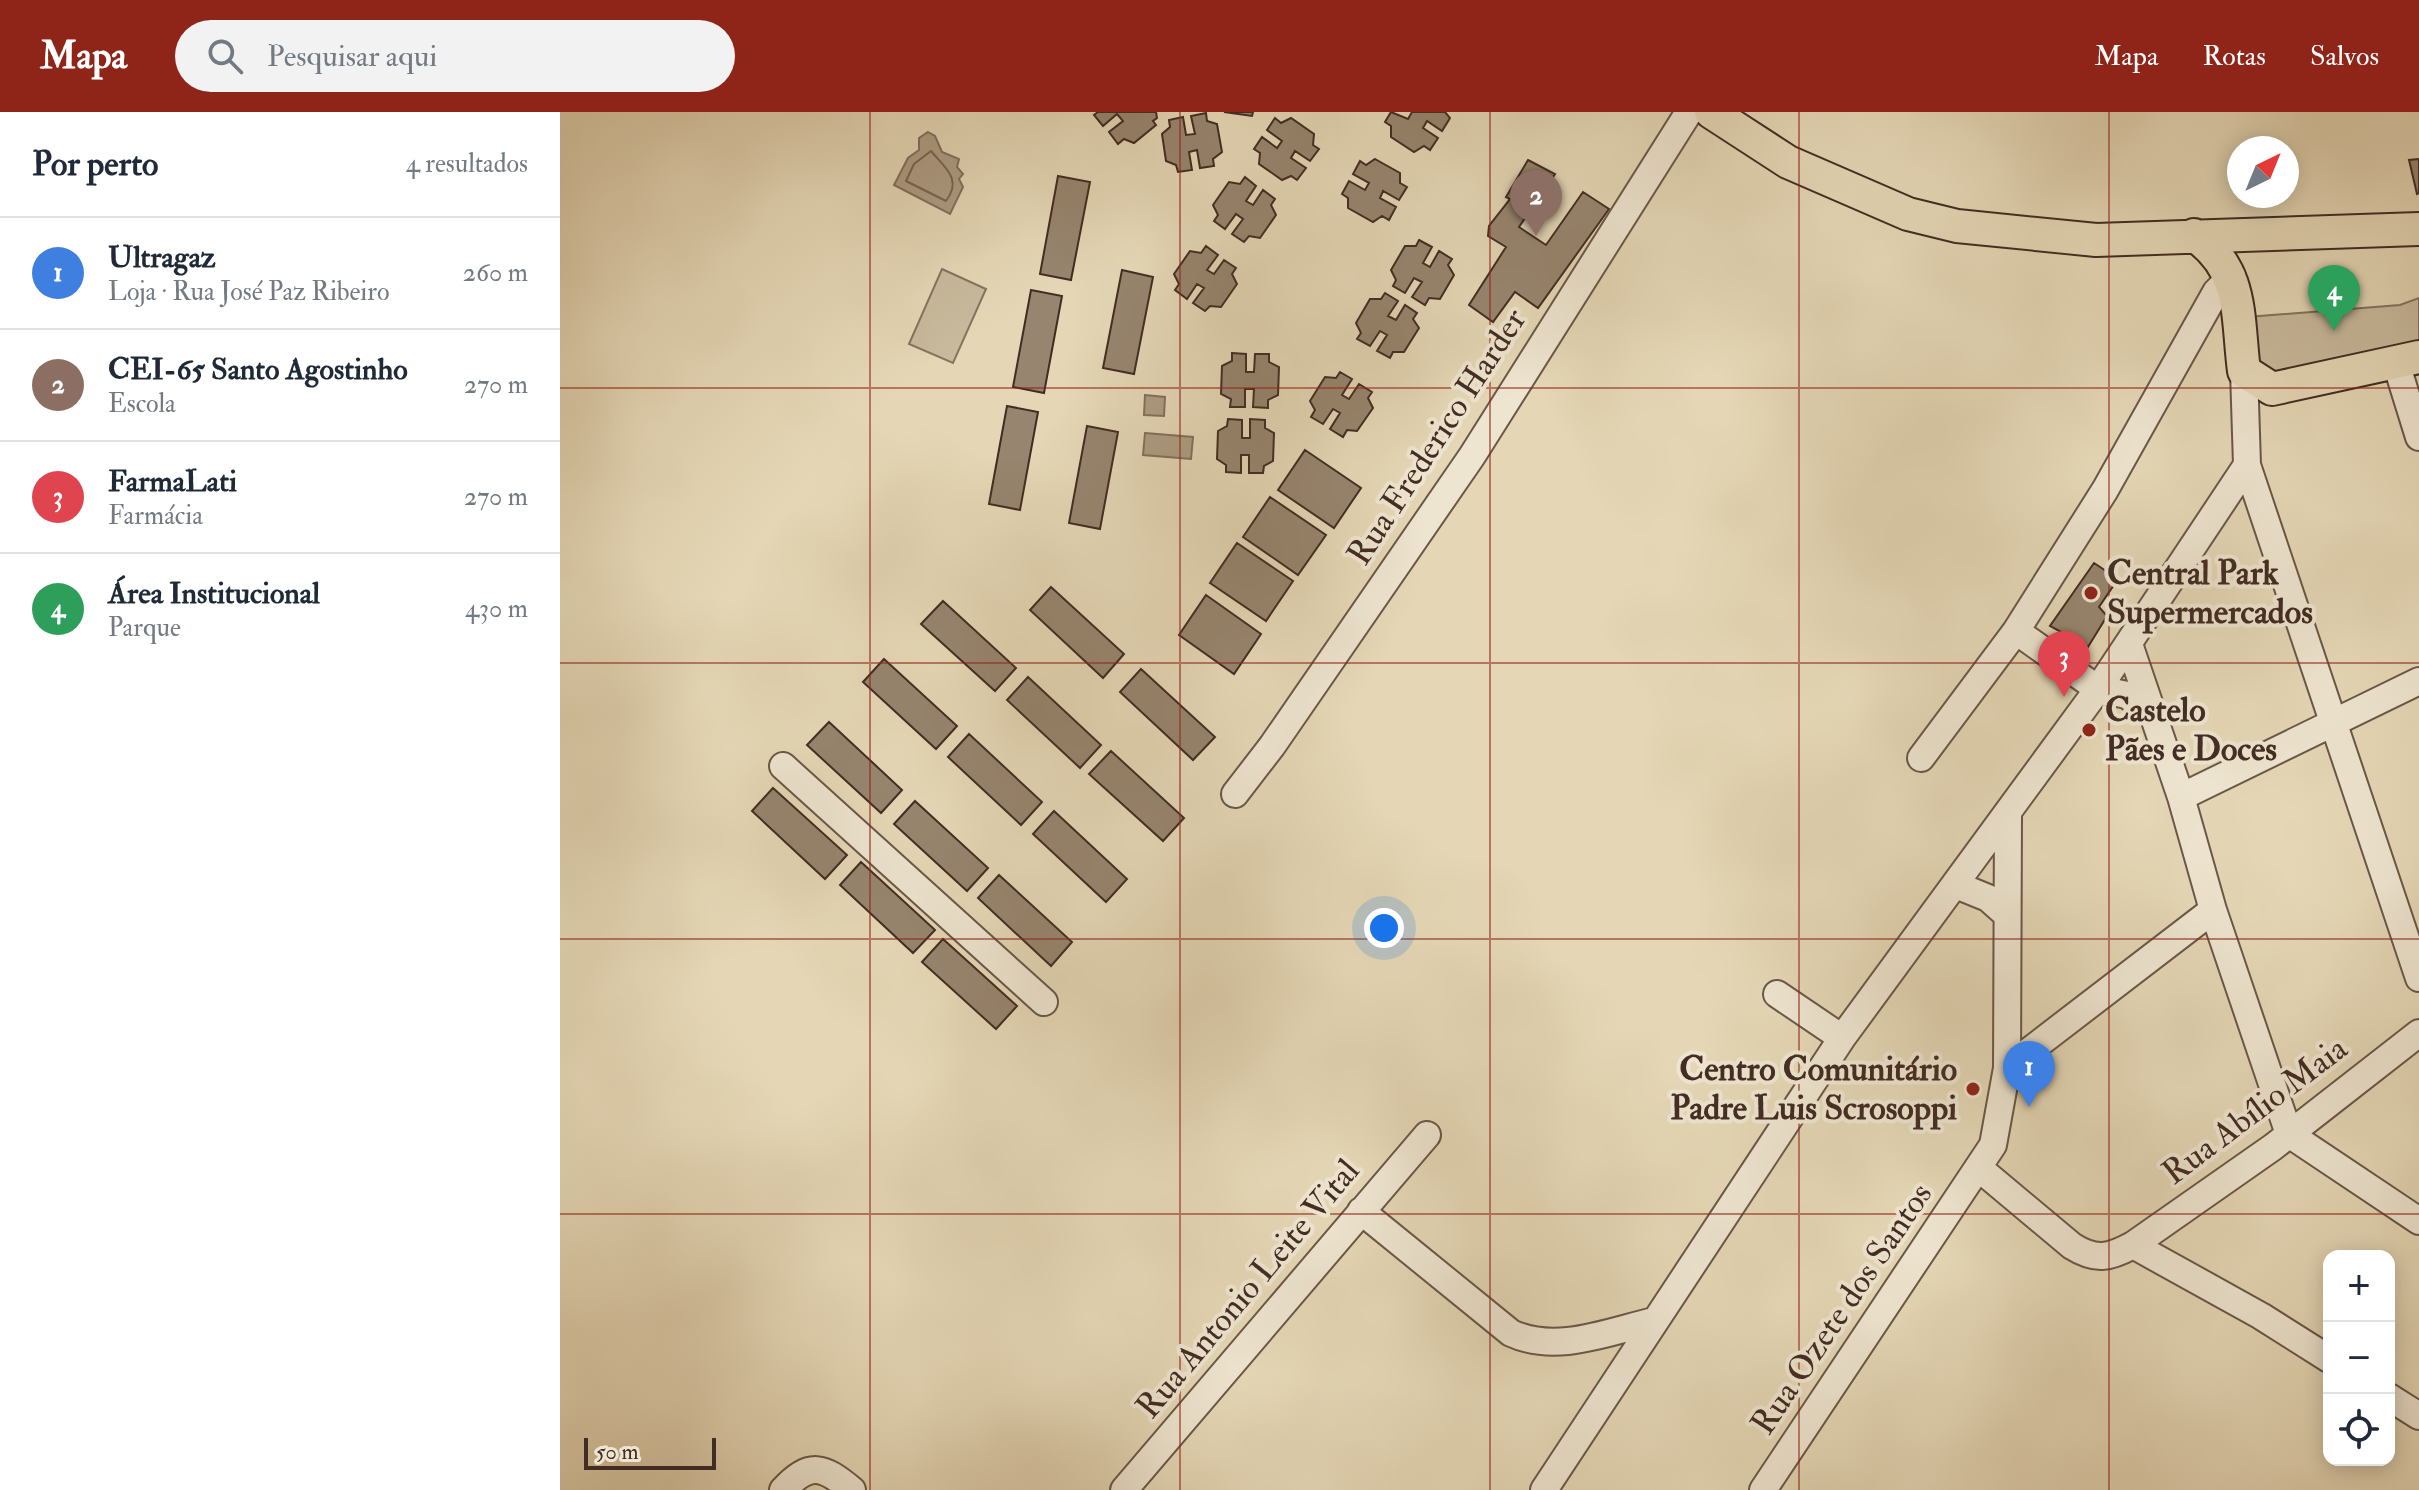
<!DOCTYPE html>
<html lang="pt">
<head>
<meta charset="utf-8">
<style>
  body { margin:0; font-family:"IM FELL Double Pica",serif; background:#f2f2f3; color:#1f2937 }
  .controls { position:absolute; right:24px; bottom:24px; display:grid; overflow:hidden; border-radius:16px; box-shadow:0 4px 20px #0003 }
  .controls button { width:72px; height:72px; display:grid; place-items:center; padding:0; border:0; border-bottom:2px solid #e0e1e3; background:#fff; color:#1f2937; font:40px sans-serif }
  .compass { position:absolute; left:1667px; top:24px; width:72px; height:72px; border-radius:50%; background:#fff; box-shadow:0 4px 20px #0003; rotate:43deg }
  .scale { position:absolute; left:24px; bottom:20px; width:132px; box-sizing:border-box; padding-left:8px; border:4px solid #422c23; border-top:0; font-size:22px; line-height:28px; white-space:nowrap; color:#422c23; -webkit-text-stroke:6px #eee5d0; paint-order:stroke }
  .you { position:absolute; left:824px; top:816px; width:28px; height:28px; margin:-20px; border:6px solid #fff; border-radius:50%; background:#1a73e8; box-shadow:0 0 0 12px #1a73e833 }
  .badge { display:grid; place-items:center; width:52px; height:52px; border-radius:50%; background:#8f2418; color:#fff; font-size:26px; font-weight:700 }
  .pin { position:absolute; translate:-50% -66px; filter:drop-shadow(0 2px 4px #0008) }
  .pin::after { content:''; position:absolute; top:42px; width:28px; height:24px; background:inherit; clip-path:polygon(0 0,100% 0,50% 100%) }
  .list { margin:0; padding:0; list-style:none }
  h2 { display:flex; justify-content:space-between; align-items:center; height:104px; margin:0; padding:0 32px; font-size:34px }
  h2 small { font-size:26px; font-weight:400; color:#747a83 }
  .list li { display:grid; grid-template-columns:52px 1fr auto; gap:24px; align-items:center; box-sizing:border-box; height:112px; padding:0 32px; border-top:2px solid #e0e1e3 }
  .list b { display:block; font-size:30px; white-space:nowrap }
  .list p { margin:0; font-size:26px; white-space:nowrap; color:#747a83 }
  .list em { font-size:26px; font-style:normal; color:#747a83 }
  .icon { flex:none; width:44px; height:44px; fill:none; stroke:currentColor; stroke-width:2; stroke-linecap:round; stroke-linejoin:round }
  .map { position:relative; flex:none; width:1859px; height:1378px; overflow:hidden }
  header { display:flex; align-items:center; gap:48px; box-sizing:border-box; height:112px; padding:0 40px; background:#8f2418; color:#fff }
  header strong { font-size:38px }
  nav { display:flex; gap:44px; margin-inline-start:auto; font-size:28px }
  .search { width:560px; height:72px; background:#f2f2f3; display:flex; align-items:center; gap:20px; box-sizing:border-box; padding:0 28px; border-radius:44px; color:#747a83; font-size:30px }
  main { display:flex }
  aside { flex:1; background:#fff }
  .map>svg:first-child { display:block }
  .green { fill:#c9ba9d; stroke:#867360; stroke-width:2 }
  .water { fill:#ae9d84; stroke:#83705d; stroke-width:2 }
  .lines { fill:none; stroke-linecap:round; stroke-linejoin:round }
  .shore { stroke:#786454; stroke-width:2 }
  .building { fill:#97856f; stroke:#422c23; stroke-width:2 }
  .minor-casing { stroke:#6b5748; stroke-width:30 }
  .major-casing { stroke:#422c23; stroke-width:36 }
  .minor { stroke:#eee5d0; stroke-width:26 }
  .major { stroke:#e5d7b6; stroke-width:32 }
  .grid { fill:none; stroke:#8f2418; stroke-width:2; stroke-opacity:0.55 }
  .poi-dot { fill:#8f2418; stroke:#eee5d0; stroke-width:3 }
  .labels { text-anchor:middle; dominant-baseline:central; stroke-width:8; stroke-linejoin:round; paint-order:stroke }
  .street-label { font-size:34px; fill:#422c23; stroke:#eee5d0 }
  .poi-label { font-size:34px; font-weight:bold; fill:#422c23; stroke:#eee5d0; text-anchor:start }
</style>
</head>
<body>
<header>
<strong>Mapa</strong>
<div class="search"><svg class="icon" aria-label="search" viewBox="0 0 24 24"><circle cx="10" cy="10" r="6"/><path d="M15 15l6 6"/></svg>Pesquisar aqui</div>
<nav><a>Mapa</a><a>Rotas</a><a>Salvos</a></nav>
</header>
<main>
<aside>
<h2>Por perto<small>4 resultados</small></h2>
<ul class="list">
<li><span class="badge" style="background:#3f7fe0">1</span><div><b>Ultragaz</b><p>Loja · Rua José Paz Ribeiro</p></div><em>260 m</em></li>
<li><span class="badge" style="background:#8d6e63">2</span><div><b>CEI-65 Santo Agostinho</b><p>Escola</p></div><em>270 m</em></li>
<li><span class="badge" style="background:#e0444e">3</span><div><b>FarmaLati</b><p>Farmácia</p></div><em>270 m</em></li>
<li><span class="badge" style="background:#2e9e5b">4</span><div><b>Área Institucional</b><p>Parque</p></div><em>430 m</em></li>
</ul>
</aside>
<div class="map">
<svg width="1859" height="1378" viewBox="0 0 1859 1378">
  <rect width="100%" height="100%" fill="#e5d7b6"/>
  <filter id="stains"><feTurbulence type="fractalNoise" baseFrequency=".0025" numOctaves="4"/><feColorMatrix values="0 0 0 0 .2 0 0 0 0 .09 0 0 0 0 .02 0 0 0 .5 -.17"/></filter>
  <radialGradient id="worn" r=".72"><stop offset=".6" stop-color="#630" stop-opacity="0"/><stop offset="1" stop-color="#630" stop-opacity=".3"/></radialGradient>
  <path class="green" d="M382,157L426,177L393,251L349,232Z
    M1859,186V232L1728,264L1692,256L1687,205L1840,193Z"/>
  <path class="water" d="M368,20L375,24L382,40L399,47L397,55L403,62L399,67L403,75L390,102L334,73L348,46L359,38V26Z
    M585,283L605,285L604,304L584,303Z
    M585,321L633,325L631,347L583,343Z"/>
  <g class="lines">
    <path class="shore" d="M371,39C384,55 403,67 386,89L346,69L354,52Z"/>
  </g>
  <path class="building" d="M538,0H596L597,6L593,9L596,13L574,31L564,27L558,32L549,20L563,9L557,2L543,14L534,3Z
    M664,0H693L692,4Z
    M831,0L848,7L852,0H885L890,6L882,19L867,9L863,16L878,26L870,38L864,34L854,40L831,25V14L825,10Z
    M646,1L647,9L657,12L662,40L653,47L654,54L640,56L637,38L629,40L632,58L618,60L616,53L606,49L602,22L610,15L609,8L623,5L626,23L635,22L631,4Z
    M715,6L721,11L731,6L754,22L753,33L759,37L750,49L735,39L731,46L746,56L737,68L731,64L722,68L699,52L700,41L694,37L702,25L717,36L722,29L707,18Z
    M815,47L840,61V71L847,75L839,88L823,79L820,86L836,95L829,108L822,104L813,110L788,96V86L782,82L789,69L805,78L809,71L793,62L800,49L806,53Z
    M1859,47V81L1857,82L1849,48Z
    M968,48L995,62L959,115L986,133L1023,80L1049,97L978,196L955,180L933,210L909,193L946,135L928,124L929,114L950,87L946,85Z
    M498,64L530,70L511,168L480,162Z
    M685,65L696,74L686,89L693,93L703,78L715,87L711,93L716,103L700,126L689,124L684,130L672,122L683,107L676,102L665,117L654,109L658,103L653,93L669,70L680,72Z
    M859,128L872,135L863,151L870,155L879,139L892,147L888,153L894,163L880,187L869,186L865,193L852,185L862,170L854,166L845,181L833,174L836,168L831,158L845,134H856Z
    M646,134L658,143L647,158L654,162L664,148L676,156L672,162L677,172L661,195L650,194L645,199L633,191L644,176L637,172L627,187L615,178L619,172L614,162L630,139L641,141Z
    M562,158L593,165L574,262L543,256Z
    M471,178L502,184L484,281L453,275Z
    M825,181L838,189L828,204L836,208L845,193L857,201L853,207L859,216L844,240H833L830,246L817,239L827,223L820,219L810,234L797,227L801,221L796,211L810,187H821Z
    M672,241L686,242V260H694L695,242H709V250L719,255L718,283L708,288V296L693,295L694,277H685V295H670L671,287L661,282L662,254L672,249Z
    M780,260L792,267L782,283L789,287L799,272L812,280L808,286L813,296L797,319L787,318L783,325L770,317L780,301L773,297L763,312L751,305L755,298L750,289L765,265L776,266Z
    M447,294L478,300L460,398L429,392Z
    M668,307L682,308V326H690V307L705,308V316L714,321L713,349L704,354L703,361H689V343H681V361L666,360V353L657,347L658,319L667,314Z
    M527,314L558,320L540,417L509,411Z
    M745,338L801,376L774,416L718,378Z
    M710,385L766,423L738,463L683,425Z
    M677,431L733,469L706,509L650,471Z
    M1534,451L1558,467L1539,495L1547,504L1528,535L1490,514Z
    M491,475L564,542L543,566L470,498Z
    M646,483L701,522L674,562L619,523Z
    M383,489L456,556L435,579L361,512Z
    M324,547L397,614L376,637L303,570Z
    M581,557L655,625L633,648L560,580Z
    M468,565L541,633L520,656L447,588Z
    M269,610L342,678L321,701L247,633Z
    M409,622L482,690L461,713L388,645Z
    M551,639L624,706L603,729L529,662Z
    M213,676L287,743L265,767L192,699Z
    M355,689L428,756L407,779L334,712Z
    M494,699L567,767L546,790L473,722Z
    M301,750L375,818L353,841L280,773Z
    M439,763L512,830L491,854L418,786Z
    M383,827L457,894L436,917L362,850Z"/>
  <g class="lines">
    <defs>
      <path id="minor" d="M1836,251L1859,325
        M1684,259L1687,353L1859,866
        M1456,519L1538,577L1567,583L1593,603
        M1569,532L1621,685L1653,798L1729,1022L1859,1109
        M1361,646L1456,519L1545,378L1656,180L1672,164
        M223,654L484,890
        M675,682L712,634L912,344L1129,0
        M1621,685L1859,569
        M1396,773L1428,786L1446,802
        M1217,882L1282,926
        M1447,956L1653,798
        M1420,1057L1512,1134C1536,1149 1549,1146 1573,1133L1713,1035L1859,921
        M801,1099L951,1221C996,1242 1047,1220 1094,1209
        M1573,1133L1701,1204L1769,1247
        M1829,1285L1859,1304
        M223,1378C250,1349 263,1354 292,1378
        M564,1378L867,1023
        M984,1378L1282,926L1538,577L1687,353
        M1203,1378L1433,1033L1447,956L1448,703"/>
      <path id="major" d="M1151,0L1228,50L1348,102L1397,114L1536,128L1859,117
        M1634,123C1684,157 1677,205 1684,259L1712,277L1859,245"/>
    </defs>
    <use href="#minor" class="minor-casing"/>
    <use href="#major" class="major-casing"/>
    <use href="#minor" class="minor"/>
    <use href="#major" class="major"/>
  </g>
  <path class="grid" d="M310,0V1378M620,0V1378M930,0V1378M1239,0V1378M1549,0V1378M0,276H1859M0,551H1859M0,827H1859M0,1102H1859"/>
  <g class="poi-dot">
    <circle cx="1531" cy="481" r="8"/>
    <circle cx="1529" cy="618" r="8"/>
    <circle cx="1413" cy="977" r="8"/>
  </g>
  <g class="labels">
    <g class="street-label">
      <text transform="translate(877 325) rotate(-57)">Rua Frederico Harder</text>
      <text transform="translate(1695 999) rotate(-37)">Rua Abílio Maia</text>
      <text transform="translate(688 1177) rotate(-50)">Rua Antonio Leite Vital</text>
      <text transform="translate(1282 1197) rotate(-56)">Rua Ozete dos Santos</text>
    </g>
    <g class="poi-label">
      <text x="1547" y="461">Central Park<tspan x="1547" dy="39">Supermercados</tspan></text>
      <text x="1545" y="598">Castelo<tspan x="1545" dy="39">Pães e Doces</tspan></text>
      <text x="1397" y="957" text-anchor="end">Centro Comunitário<tspan x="1397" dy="39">Padre Luis Scrosoppi</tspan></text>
    </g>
  </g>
  <rect width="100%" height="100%" filter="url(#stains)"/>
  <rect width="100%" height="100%" fill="url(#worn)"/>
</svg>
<div class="controls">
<button>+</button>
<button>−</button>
<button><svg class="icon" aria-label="locate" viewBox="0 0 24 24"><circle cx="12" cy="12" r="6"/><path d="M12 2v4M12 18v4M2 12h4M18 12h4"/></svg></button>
</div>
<svg class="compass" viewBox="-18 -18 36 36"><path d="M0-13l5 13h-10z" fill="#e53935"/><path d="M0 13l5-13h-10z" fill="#747a83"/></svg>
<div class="scale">50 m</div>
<div class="you"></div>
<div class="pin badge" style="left:1469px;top:995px;background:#3f7fe0">1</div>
<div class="pin badge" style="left:976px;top:124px;background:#8d6e63">2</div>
<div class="pin badge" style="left:1504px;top:585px;background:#e0444e">3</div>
<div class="pin badge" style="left:1774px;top:219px;background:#2e9e5b">4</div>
</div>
</main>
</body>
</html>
